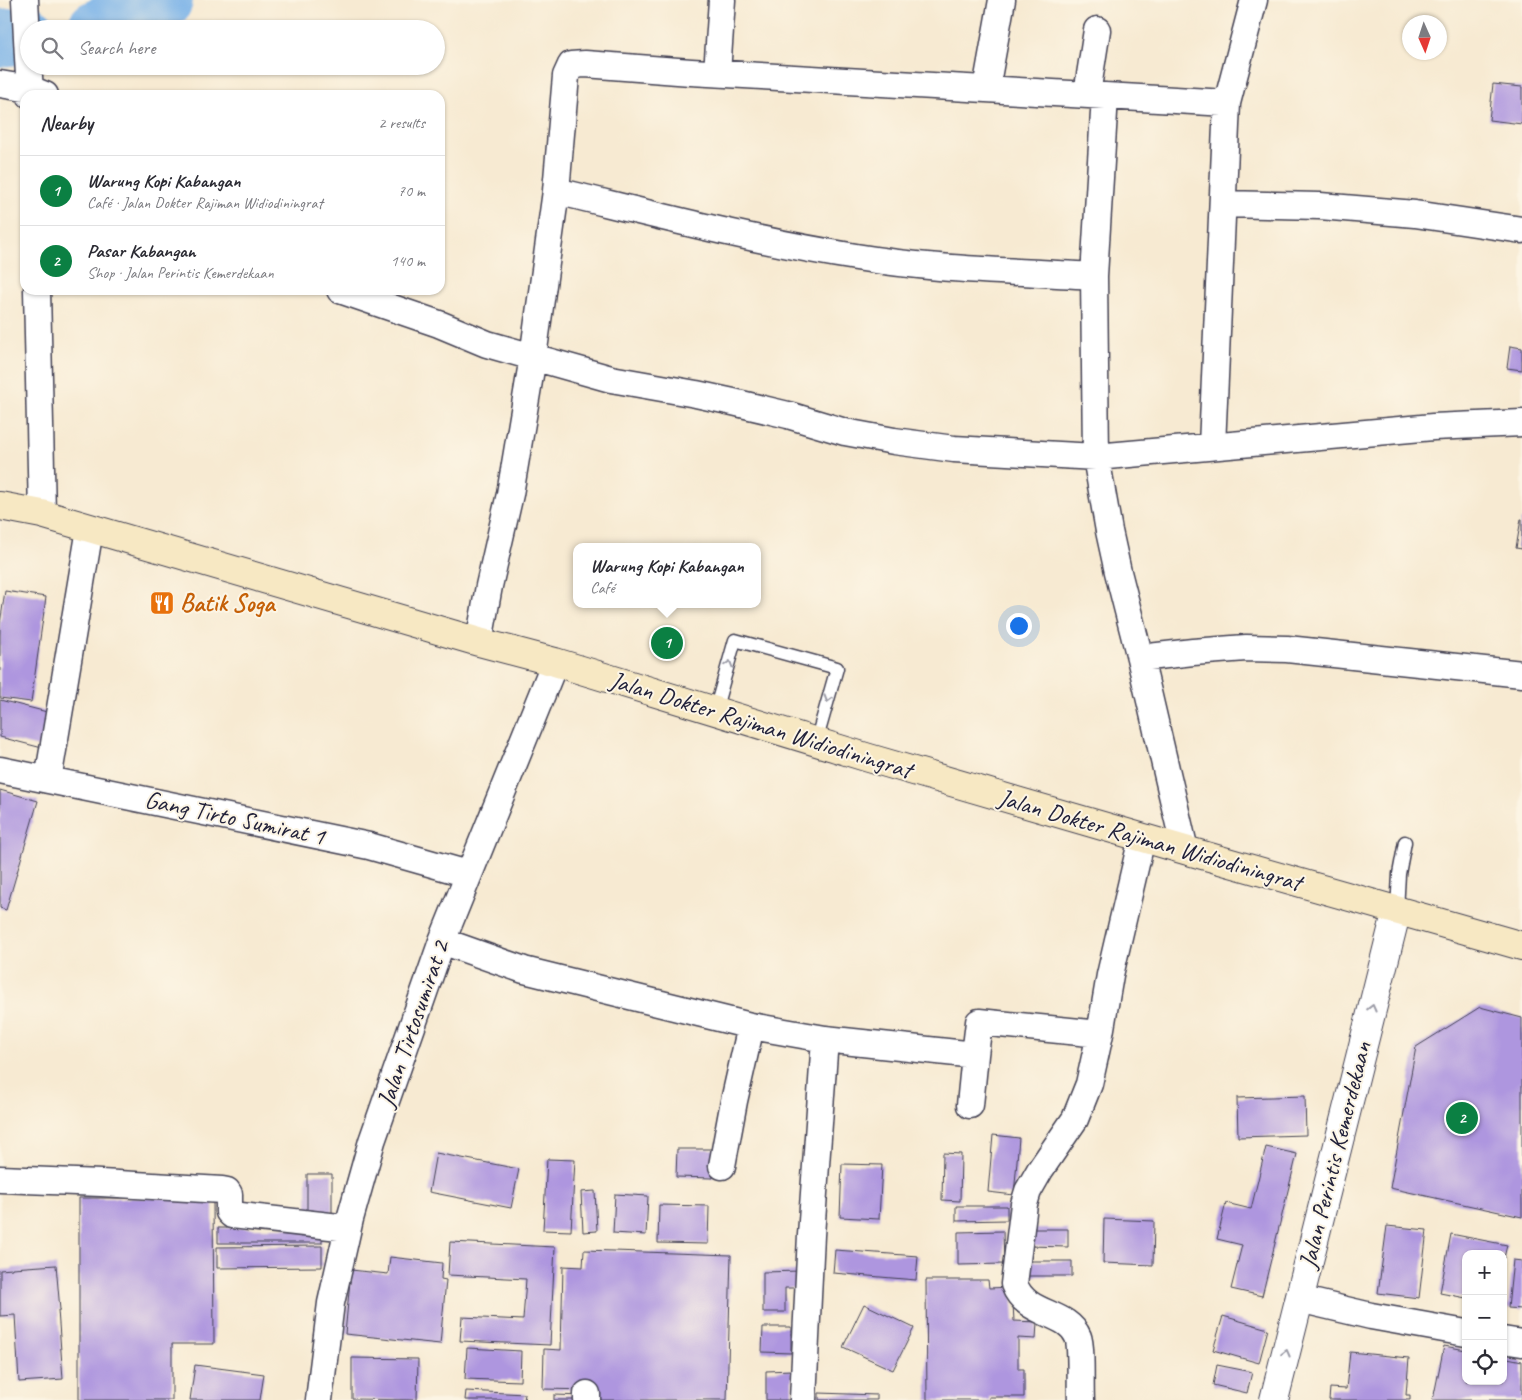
<!DOCTYPE html>
<html lang="en">
<head>
<meta charset="utf-8">
<style>
  body { margin:0; font-family:Caveat,sans-serif; background:#f7f7f7; color:#2b2b33 }
  .controls { position:absolute; right:15px; bottom:15px; display:grid; overflow:hidden; border-radius:10px; box-shadow:0 1px 4px #0004 }
  .controls button { width:45px; height:45px; display:grid; place-items:center; padding:0; border:0; border-bottom:1px solid #e1e1e2; background:#fff; color:#2b2b33; font:25px sans-serif }
  .compass { position:absolute; left:1402px; top:15px; width:45px; height:45px; border-radius:50%; background:#fff; box-shadow:0 1px 4px #0004; rotate:177deg }
  .you { position:absolute; left:1018px; top:625px; width:18px; height:18px; margin:-12px; border:4px solid #fff; border-radius:50%; background:#1a73e8; box-shadow:0 0 0 8px #1a73e833 }
  .badge { display:grid; place-items:center; width:32px; height:32px; border-radius:50%; background:#0b8043; color:#fff; font-size:16px; font-weight:700 }
  .pin { position:absolute; translate:-50% -50%; border:2px solid #fff; box-shadow:0 1px 5px #0006 }
  .popup { position:absolute; left:573px; top:543px; width:188px; height:65px; box-sizing:border-box; display:grid; place-content:center; border-radius:10px; background:#fff; filter:drop-shadow(0 1px 4px #0005); font-size:16px; white-space:nowrap; color:#7c7c81 }
  .popup b { font-size:19px; color:#2b2b33 }
  .popup::after { content:''; position:absolute; left:50%; top:100%; margin-left:-10px; border:10px solid transparent; border-top-color:#fff }
  .list { margin:0; padding:0; list-style:none }
  h2 { display:flex; justify-content:space-between; align-items:center; height:65px; margin:0; padding:0 20px; font-size:21px }
  h2 small { font-size:16px; font-weight:400; color:#7c7c81 }
  .list li { display:grid; grid-template-columns:32px 1fr auto; gap:15px; align-items:center; box-sizing:border-box; height:70px; padding:0 20px; border-top:1px solid #e1e1e2 }
  .list b { display:block; font-size:19px; white-space:nowrap }
  .list p { margin:0; font-size:16px; white-space:nowrap; color:#7c7c81 }
  .list em { font-size:16px; font-style:normal; color:#7c7c81 }
  .icon { flex:none; width:28px; height:28px; fill:none; stroke:currentColor; stroke-width:2; stroke-linecap:round; stroke-linejoin:round }
  .map { position:relative; flex:none; width:1522px; height:1400px; overflow:hidden }
  .search { position:absolute; background:#fff; box-shadow:0 1px 4px #0004; left:20px; top:20px; width:425px; height:55px; display:flex; align-items:center; gap:12px; box-sizing:border-box; padding:0 18px; border-radius:28px; color:#7c7c81; font-size:19px }
  .panel { position:absolute; background:#fff; box-shadow:0 1px 4px #0004; left:20px; top:90px; width:425px; height:205px; border-radius:15px }
  .map>svg:first-child { display:block }
  .lines { fill:none; stroke-linecap:round; stroke-linejoin:round }
  .river { stroke:#77b1e8; stroke-width:58 }
  .building { fill:#ae96df }
  .service-casing { stroke:#424052; stroke-width:15 }
  .minor-casing { stroke:#424052; stroke-width:29 }
  .tertiary-casing { stroke:#424052; stroke-width:30 }
  .secondary-casing { stroke:#424052; stroke-width:30 }
  .service { stroke:#fff; stroke-width:12 }
  .minor { stroke:#fff; stroke-width:26 }
  .tertiary { stroke:#fff; stroke-width:28 }
  .secondary { stroke:#f7e8c3; stroke-width:28 }
  .oneway { stroke:#9c9ca7 }
  .labels { text-anchor:middle; dominant-baseline:central; stroke-width:4; stroke-linejoin:round; paint-order:stroke }
  .food-label { font-size:25px; font-weight:bold; fill:#c56008; stroke:#fcf5e5; text-anchor:start }
  .street-label { font-size:25px; fill:#22223b; stroke:#fcf5e5 }
</style>
</head>
<body>
<div class="map">
<svg width="1522" height="1400" viewBox="0 0 1522 1400">
  <rect width="100%" height="100%" fill="#fcf5e5"/>
  <filter id="ink" filterUnits="userSpaceOnUse"><feTurbulence type="fractalNoise" baseFrequency=".02" numOctaves="2"/><feDisplacementMap in="SourceGraphic" scale="10" xChannelSelector="R" yChannelSelector="G"/><feConvolveMatrix kernelMatrix="1 2 1 2 8 2 1 2 1" color-interpolation-filters="sRGB"/></filter>
  <filter id="wash" filterUnits="userSpaceOnUse"><feTurbulence type="fractalNoise" baseFrequency=".0096" numOctaves="4" result="noise"/><feDisplacementMap in="SourceGraphic" scale="20" xChannelSelector="R" yChannelSelector="G"/><feGaussianBlur stdDeviation="1.12" result="paint"/><feColorMatrix in="noise" values="0 0 0 0 0 0 0 0 0 0 0 0 0 0 0 0 0 1.4 0 .05"/><feComposite in="paint" operator="in"/></filter>
  <g filter="url(#wash)">
    <rect width="100%" height="100%" fill="#f7ead2"/>
    <g class="lines">
      <path class="river" d="M96,29L164,0
        M0,38L29,35"/>
    </g>
    <g id="blocks">
      <path class="building" d="M1493,84L1522,87V124L1489,120Z
        M1510,346L1522,348V370L1507,368Z
        M1521,519H1522V549L1516,548Z
        M5,591L46,597L31,702L0,698V624Z
        M0,700L55,714L46,749L0,737Z
        M0,790L38,801L6,910L0,908Z
        M1480,1007L1522,1018V1217L1390,1188L1416,1047Z
        M1305,1096L1306,1135L1238,1137L1237,1098Z
        M993,1135L1019,1138L1014,1195L988,1192Z
        M1266,1147L1297,1154L1262,1296L1231,1289L1242,1245L1217,1239L1226,1203L1251,1209Z
        M677,1149H714L713,1178L676,1177Z
        M436,1153L519,1169L511,1208L429,1192Z
        M943,1153L961,1154L960,1201L942,1200Z
        M547,1159L575,1160L571,1231L543,1230Z
        M842,1164L882,1165L879,1219L840,1217Z
        M307,1174H332V1213H307Z
        M595,1191L597,1231L583,1232L581,1192Z
        M615,1194L648,1196L646,1235L613,1233Z
        M79,1198H213L214,1344H172V1400H79Z
        M659,1205L709,1206L708,1244L658,1243Z
        M956,1206H1007V1220L956,1221Z
        M1104,1219L1154,1221L1153,1265L1103,1263Z
        M1387,1226L1427,1230L1419,1298L1378,1293Z
        M218,1228H322V1243H218Z
        M1028,1229H1068V1247L1028,1246Z
        M1003,1231L1004,1264L958,1265V1232Z
        M1451,1234L1507,1245L1504,1258L1503,1254H1466V1298L1440,1293Z
        M450,1242L555,1247L550,1345L460,1341L462,1317L523,1320L526,1279L448,1275Z
        M322,1246V1267L217,1268V1247Z
        M584,1250L731,1255L727,1400H590V1390L543,1389L544,1349L561,1350L563,1266L583,1267Z
        M835,1250L918,1256L916,1280L833,1273Z
        M390,1257L442,1263L441,1279L446,1280L440,1344L345,1334L351,1270L388,1274Z
        M1513,1260L1522,1261V1309L1508,1308Z
        M1026,1261H1072V1276H1026Z
        M56,1265L60,1310H58L63,1379L19,1382L15,1315L0,1316V1270L12,1269V1268Z
        M800,1271V1288H785V1312H763V1272Z
        M926,1280H988L989,1288L1012,1287L1014,1321L1037,1322L1036,1339L1018,1338V1369H1024V1397H989V1400H927Z
        M864,1304L914,1328L893,1370L843,1347Z
        M1223,1316L1268,1329L1259,1363L1213,1350Z
        M763,1327H791V1353L762,1352Z
        M1444,1346L1466,1350V1381H1503V1357L1522,1361V1400H1433Z
        M467,1348L521,1351L520,1381L465,1379Z
        M1350,1352L1409,1358L1406,1395H1410V1400H1329L1330,1388L1346,1389Z
        M352,1358L418,1359L417,1400L352,1399Z
        M195,1365L264,1374L260,1400H190Z
        M1217,1365L1252,1372L1247,1393L1213,1385Z
        M792,1370V1400H766V1371Z
        M466,1391L525,1394L524,1400H465Z
        M819,1393L877,1395V1400H819Z
        M554,1395L584,1396V1400H554Z"/>
    </g>
  </g>
  <g filter="url(#ink)">
    <use href="#blocks" fill-opacity="0" stroke="#424052" stroke-width="1"/>
    <g class="lines">
      <defs>
        <path id="service" d="M715,711L735,640L837,668L816,742
          M1397,910L1399,874L1405,842"/>
        <path id="minor" d="M25,0L30,95
          M717,73L722,0
          M0,84L30,89L45,95
          M986,89L1002,0
          M1087,94L1097,30
          M1105,96L1094,276L1096,457L1109,531L1118,572L1140,658L1185,850
          M556,191C656,215 755,241 856,257C934,270 1014,271 1094,276
          M1223,204L1320,206L1415,214L1522,230
          M37,290L42,514
          M340,290L439,324L487,344L611,379L696,394L733,402L788,415L845,432L894,441L954,449L1096,457L1433,427L1522,423
          M1212,446L1227,103L1254,0
          M479,642L489,586L510,494L533,357L556,191L566,76L571,65L585,64L691,72L1227,103
          M1140,658L1193,652L1246,648L1287,649L1522,674
          M0,770L369,846L468,874
          M48,780L90,529
          M442,941L524,970L751,1026L825,1039L975,1055L979,1022L1100,1034L1110,975L1142,838
          M970,1105L975,1055
          M722,1166L734,1101L751,1026
          M0,1179L101,1183L222,1190L227,1191L229,1194V1212L232,1215L348,1228
          M1299,1299L1371,1316L1466,1333
          M1503,1340L1522,1343
          M319,1400L331,1303L350,1219L372,1141L442,941L555,662
          M587,1400V1394
          M803,1400L811,1235L825,1039
          M1081,1400C1080,1387 1082,1347 1078,1337C1067,1310 1026,1317 1014,1284L1024,1204L1028,1191L1040,1170L1075,1119L1089,1084L1100,1034"/>
        <path id="tertiary" d="M1274,1400L1397,910"/>
        <path id="secondary" d="M0,506L42,514L479,642L555,662L869,758L1185,850L1522,946"/>
      </defs>
      <use href="#service" class="service-casing"/>
      <use href="#minor" class="minor-casing"/>
      <use href="#tertiary" class="tertiary-casing"/>
      <use href="#secondary" class="secondary-casing"/>
      <use href="#service" class="service"/>
      <use href="#minor" class="minor"/>
      <use href="#tertiary" class="tertiary"/>
      <use href="#secondary" class="secondary"/>
    </g>
    <defs><path id="oneway-chevron" d="M-2-3.5L2.5 0L-2 3.5" fill="none" stroke-width="1.6" stroke-linecap="round" stroke-linejoin="round" transform="scale(1.25)"/></defs>
    <g class="oneway">
      <use href="#oneway-chevron" transform="translate(729 664) rotate(-74)"/>
      <use href="#oneway-chevron" transform="translate(828 699) rotate(106)"/>
      <use href="#oneway-chevron" transform="translate(1372 1008) rotate(-76)"/>
      <use href="#oneway-chevron" transform="translate(1286 1353) rotate(-76)"/>
    </g>
  </g>
  <defs>
    <symbol id="restaurant-square" viewBox="-11 -11 22 22"><rect x="-9" y="-9" width="18" height="18" rx="4" fill="#e8710a" stroke="#fcf5e5"/><path d="M-5-6h1v4h1v-4h1v4h1v-4h1v5L-1.5 .5V6h-2V.5L-5-1ZM5-6V6H3V1.5H1.5Q1.5-4 5-6Z" fill="#fff"/></symbol>
  </defs>
  <g fill-rule="evenodd">
    <use href="#restaurant-square" x="148" y="589" width="28" height="28"/>
  </g>
  <g class="labels">
    <g class="food-label">
      <text x="180" y="603">Batik Soga</text>
    </g>
    <g class="street-label">
      <text transform="translate(761 725) rotate(17)">Jalan Dokter Rajiman Widiodiningrat</text>
      <text transform="translate(235 818) rotate(12)">Gang Tirto Sumirat 1</text>
      <text transform="translate(1150 840) rotate(16)">Jalan Dokter Rajiman Widiodiningrat</text>
      <text transform="translate(413 1024) rotate(-71)">Jalan Tirtosumirat 2</text>
      <text transform="translate(1335 1155) rotate(-76)">Jalan Perintis Kemerdekaan</text>
    </g>
  </g>
</svg>
<div class="controls">
<button>+</button>
<button>−</button>
<button><svg class="icon" aria-label="locate" viewBox="0 0 24 24"><circle cx="12" cy="12" r="6"/><path d="M12 2v4M12 18v4M2 12h4M18 12h4"/></svg></button>
</div>
<svg class="compass" viewBox="-18 -18 36 36"><path d="M0-13l5 13h-10z" fill="#e53935"/><path d="M0 13l5-13h-10z" fill="#7c7c81"/></svg>
<div class="you"></div>
<div class="pin badge" style="left:667px;top:643px">1</div>
<div class="popup"><b>Warung Kopi Kabangan</b>Café</div>
<div class="pin badge" style="left:1462px;top:1118px">2</div>
<div class="search"><svg class="icon" aria-label="search" viewBox="0 0 24 24"><circle cx="10" cy="10" r="6"/><path d="M15 15l6 6"/></svg>Search here</div>
<section class="panel">
<h2>Nearby<small>2 results</small></h2>
<ul class="list">
<li><span class="badge">1</span><div><b>Warung Kopi Kabangan</b><p>Café · Jalan Dokter Rajiman Widiodiningrat</p></div><em>70 m</em></li>
<li><span class="badge">2</span><div><b>Pasar Kabangan</b><p>Shop · Jalan Perintis Kemerdekaan</p></div><em>140 m</em></li>
</ul>
</section>
</div>
</body>
</html>
